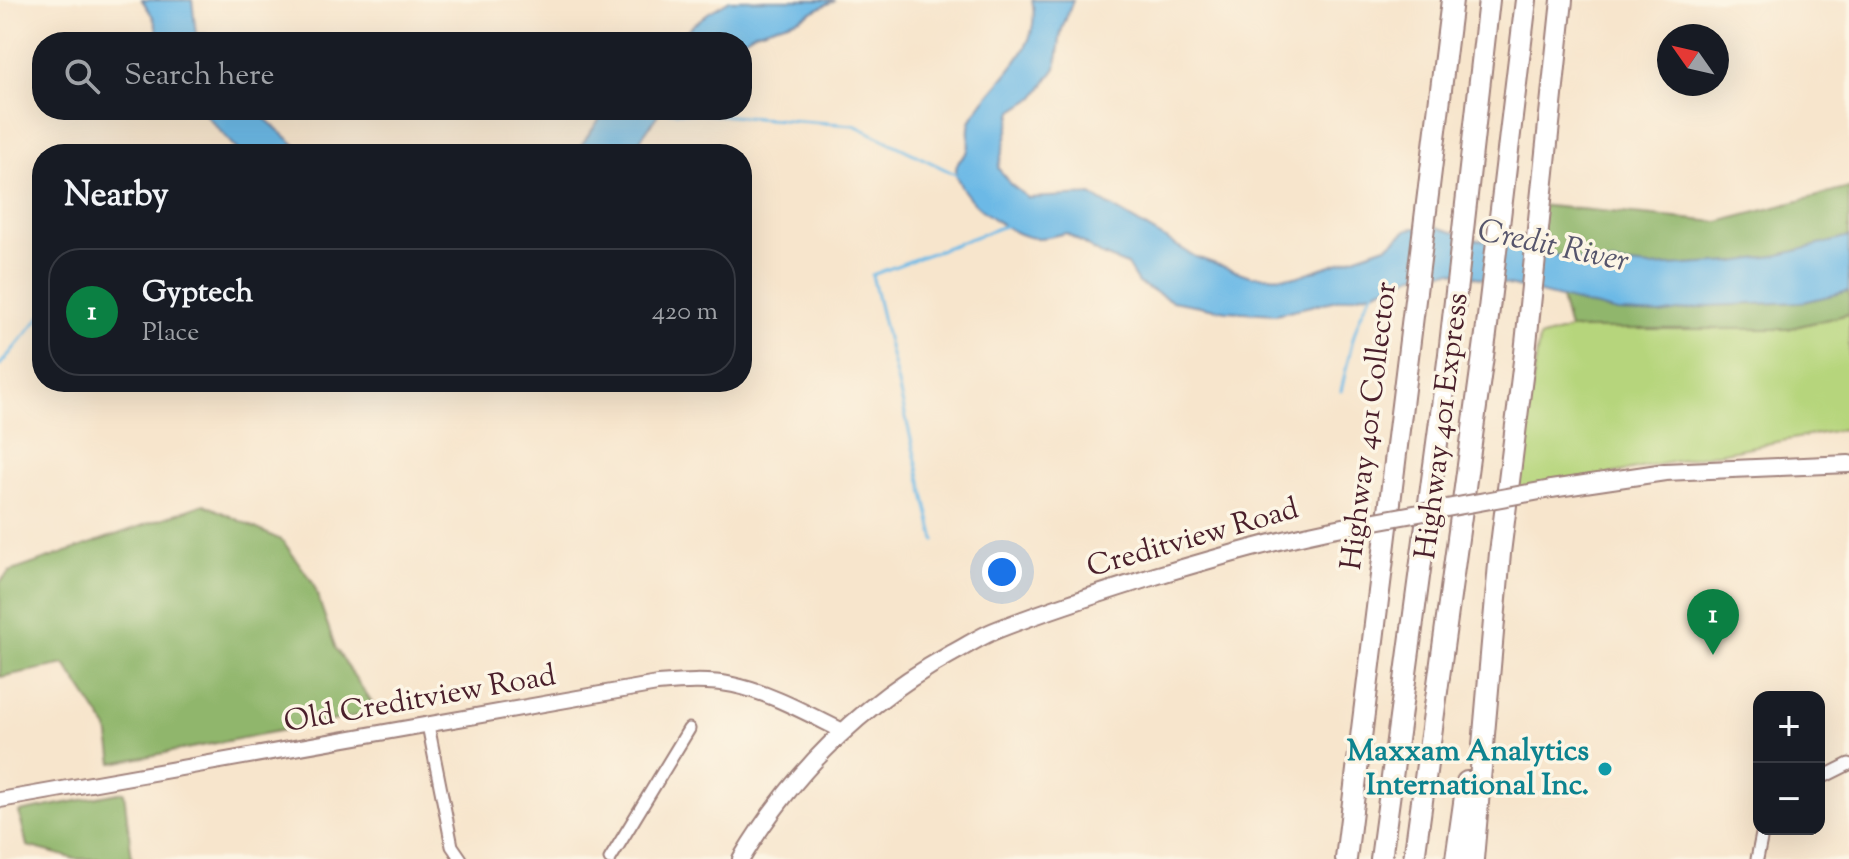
<!DOCTYPE html>
<html lang="en">
<head>
<meta charset="utf-8">
<style>
  body { margin:0; font-family:"Sorts Mill Goudy",serif; background:#20242c; color:#f1f3f6 }
  .controls { position:absolute; right:24px; bottom:24px; display:grid; overflow:hidden; border-radius:16px; box-shadow:0 8px 32px #0002 }
  .controls button { width:72px; height:72px; display:grid; place-items:center; padding:0; border:0; border-bottom:2px solid #363941; background:#171b24; color:#f1f3f6; font:40px sans-serif }
  .compass { position:absolute; left:1657px; top:24px; width:72px; height:72px; border-radius:50%; background:#171b24; box-shadow:0 8px 32px #0002; rotate:304deg }
  .you { position:absolute; left:1002px; top:572px; width:28px; height:28px; margin:-20px; border:6px solid #fff; border-radius:50%; background:#1a73e8; box-shadow:0 0 0 12px #1a73e833 }
  .badge { display:grid; place-items:center; width:52px; height:52px; border-radius:50%; background:#0b8043; color:#fff; font-size:26px; font-weight:700 }
  .pin { position:absolute; translate:-50% -66px; filter:drop-shadow(0 2px 4px #0008) }
  .pin::after { content:''; position:absolute; top:42px; width:28px; height:24px; background:inherit; clip-path:polygon(0 0,100% 0,50% 100%) }
  .list { margin:0; padding:0; list-style:none }
  h2 { display:flex; justify-content:space-between; align-items:center; height:104px; margin:0; padding:0 32px; font-size:34px }
  h2 small { font-size:26px; font-weight:400; color:#9ea1a6 }
  .list li { display:grid; grid-template-columns:52px 1fr auto; gap:24px; align-items:center; box-sizing:border-box; height:128px; margin:0 16px 16px; padding:0 16px; border:2px solid #363941; border-radius:32px }
  .list b { display:block; font-size:30px; white-space:nowrap }
  .list p { margin:0; font-size:26px; white-space:nowrap; color:#9ea1a6 }
  .list em { font-size:26px; font-style:normal; color:#9ea1a6 }
  .icon { flex:none; width:44px; height:44px; fill:none; stroke:currentColor; stroke-width:2; stroke-linecap:round; stroke-linejoin:round }
  .map { position:relative; flex:none; width:1849px; height:859px; overflow:hidden }
  .search { position:absolute; background:#171b24; box-shadow:0 8px 32px #0002; left:32px; top:32px; width:720px; height:88px; display:flex; align-items:center; gap:20px; box-sizing:border-box; padding:0 28px; border-radius:32px; color:#9ea1a6; font-size:30px }
  .panel { position:absolute; background:#171b24; box-shadow:0 8px 32px #0002; left:32px; top:144px; width:720px; height:248px; border-radius:32px }
  .map>svg:first-child { display:block }
  .green { fill:#b6d57c; stroke:#807a54; stroke-width:2 }
  .forest { fill:#90b66c; stroke:#6d6a4c; stroke-width:2 }
  .water { fill:#6cb9e6; stroke:#5b6c88; stroke-width:2 }
  .lines { fill:none; stroke-linecap:round; stroke-linejoin:round }
  .stream { stroke:#6cb9e6; stroke-width:3 }
  .minor-casing { stroke:#a0827c; stroke-width:15 }
  .tertiary-casing { stroke:#a0827c; stroke-width:18 }
  .secondary-casing { stroke:#a0827c; stroke-width:20 }
  .motorway-casing { stroke:#a0827c; stroke-width:24 }
  .minor { stroke:#fff; stroke-width:11 }
  .tertiary { stroke:#fff; stroke-width:14 }
  .secondary { stroke:#fff; stroke-width:16 }
  .motorway { stroke:#fff; stroke-width:20 }
  .secondary-bridge-casing { stroke:#a0827c; stroke-width:20; stroke-linecap:butt }
  .secondary-bridge { stroke:#fff; stroke-width:16 }
  .culture-dot { fill:#0f9aa8; stroke:#fcf5e5; stroke-width:3 }
  .labels { text-anchor:middle; dominant-baseline:central; stroke-width:7; stroke-linejoin:round; paint-order:stroke }
  .street-label { font-size:30px; fill:#4a1f2b; stroke:#fcf5e5 }
  .culture-label { font-size:30px; font-weight:bold; fill:#0d838f; stroke:#fcf5e5; text-anchor:end }
  .water-label { font-size:32px; font-style:italic; fill:#56556c; stroke:#fcf5e5 }
</style>
</head>
<body>
<div class="map">
<svg width="1849" height="859" viewBox="0 0 1849 859">
  <rect width="100%" height="100%" fill="#fcf5e5"/>
  <filter id="ink" filterUnits="userSpaceOnUse"><feTurbulence type="fractalNoise" baseFrequency=".0125" numOctaves="2"/><feDisplacementMap in="SourceGraphic" scale="16" xChannelSelector="R" yChannelSelector="G"/><feConvolveMatrix kernelMatrix="1 2 1 2 8 2 1 2 1" color-interpolation-filters="sRGB"/></filter>
  <filter id="wash" filterUnits="userSpaceOnUse"><feTurbulence type="fractalNoise" baseFrequency=".006" numOctaves="4" result="noise"/><feDisplacementMap in="SourceGraphic" scale="32" xChannelSelector="R" yChannelSelector="G"/><feGaussianBlur stdDeviation="1.8" result="paint"/><feColorMatrix in="noise" values="0 0 0 0 0 0 0 0 0 0 0 0 0 0 0 0 0 1.4 0 .05"/><feComposite in="paint" operator="in"/></filter>
  <g filter="url(#wash)">
    <rect width="100%" height="100%" fill="#f7e5cc"/>
    <path class="green" d="M1849,314V428L1517,492L1539,338L1569,329H1787Z"/>
    <path class="forest" d="M1849,188V314L1787,329H1569L1536,205L1718,222Z
      M204,504L283,541L313,583L336,649L378,712L113,763L108,729L65,664L0,677V582L9,572Z
      M124,792L132,859H76L27,846L19,812Z"/>
    <path class="water" d="M142,0H192L196,34H206L215,42H161L153,17Z
      M730,0H835L798,19L755,32L739,42H672L708,13Z
      M1032,0H1073L1061,32L1056,68L1035,97L1013,111L998,168L1010,184L1028,198L1091,195L1196,257L1250,276L1296,277L1389,245L1408,229L1433,226L1478,240L1526,243L1536,250L1577,260L1650,267L1735,262L1780,255L1849,237V291L1804,302L1710,306L1660,314L1617,312L1452,271L1414,275L1376,291L1276,314L1227,311L1172,301L1138,283L1127,265L1102,255L1066,233C1057,235 1045,239 1036,238C1019,237 1000,224 987,214C975,206 951,181 957,165C959,159 966,156 968,150C971,140 966,130 971,120C992,81 1044,52 1032,0Z
      M201,110H255L306,154H241Z
      M606,110H661L630,154H575Z"/>
    <g class="lines">
      <path class="stream" d="M649,110L854,125L961,177
        M0,365L42,315
        M1341,391C1350,355 1353,320 1375,289
        M935,540L872,275L1007,225"/>
    </g>
  </g>
  <g filter="url(#ink)">
    <g class="lines">
      <defs>
        <path id="minor" d="M428,725L452,846L461,859
          M1819,779L1849,764
          M610,859L689,729
          M1757,859L1763,829"/>
        <path id="tertiary" d="M0,800L657,684C682,682 708,680 733,685C771,693 808,714 843,731"/>
        <path id="secondary" d="M1551,489L1665,472L1849,464
          M741,859C793,772 862,703 951,654C965,647 979,637 994,631C1046,610 1101,593 1155,576C1219,557 1283,538 1348,526"/>
        <path id="motorway" d="M1346,859L1452,0
          M1381,859L1449,354L1489,0
          M1414,859L1486,334L1526,0
          M1456,859L1467,782
          M1473,859L1500,553L1525,353L1562,0"/>
      </defs>
      <use href="#minor" class="minor-casing"/>
      <use href="#tertiary" class="tertiary-casing"/>
      <use href="#secondary" class="secondary-casing"/>
      <use href="#motorway" class="motorway-casing"/>
      <use href="#minor" class="minor"/>
      <use href="#tertiary" class="tertiary"/>
      <use href="#secondary" class="secondary"/>
      <use href="#motorway" class="motorway"/>
      <defs>
        <path id="secondary-bridge" d="M1348,526L1551,489"/>
      </defs>
      <use href="#secondary-bridge" class="secondary-bridge-casing"/>
      <use href="#secondary-bridge" class="secondary-bridge"/>
    </g>
  </g>
  <circle class="culture-dot" cx="1605" cy="769" r="8"/>
  <g class="labels">
    <g class="street-label">
      <text transform="translate(1370 426) rotate(-83)">Highway 401 Collector</text>
      <text transform="translate(1443 426) rotate(-83)">Highway 401 Express</text>
      <text transform="translate(1193 539) rotate(-16)">Creditview Road</text>
      <text transform="translate(420 700) rotate(-10)">Old Creditview Road</text>
    </g>
    <g class="culture-label">
      <text x="1589" y="752">Maxxam Analytics<tspan x="1589" dy="34">International Inc.</tspan></text>
    </g>
    <g class="water-label">
      <text transform="translate(1553 247) rotate(12)">Credit River</text>
    </g>
  </g>
</svg>
<div class="controls">
<button>+</button>
<button>−</button>
</div>
<svg class="compass" viewBox="-18 -18 36 36"><path d="M0-13l5 13h-10z" fill="#e53935"/><path d="M0 13l5-13h-10z" fill="#9ea1a6"/></svg>
<div class="you"></div>
<div class="pin badge" style="left:1713px;top:655px">1</div>
<div class="search"><svg class="icon" aria-label="search" viewBox="0 0 24 24"><circle cx="10" cy="10" r="6"/><path d="M15 15l6 6"/></svg>Search here</div>
<section class="panel">
<h2>Nearby<small></small></h2>
<ul class="list">
<li><span class="badge">1</span><div><b>Gyptech</b><p>Place</p></div><em>420 m</em></li>
</ul>
</section>
</div>
</body>
</html>
